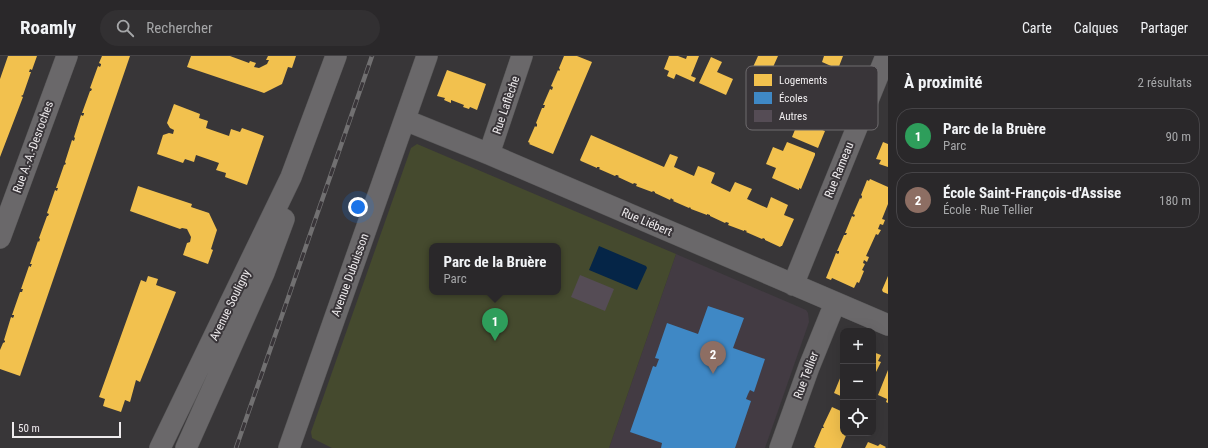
<!DOCTYPE html>
<html lang="fr">
<head>
<meta charset="utf-8">
<style>
  body { margin:0; font-family:"Roboto Condensed",sans-serif; background:#323032; color:#f1f3f6 }
  .controls { position:absolute; right:12px; bottom:12px; display:grid; overflow:hidden; border-radius:8px; box-shadow:0 4px 16px #0002 }
  .controls button { width:36px; height:36px; display:grid; place-items:center; padding:0; border:0; border-bottom:1px solid #464447; background:#2a282a; color:#f1f3f6; font:20px sans-serif }
  .scale { position:absolute; left:12px; bottom:10px; width:109px; box-sizing:border-box; padding-left:4px; border:2px solid #eeebed; border-top:0; font-size:11px; line-height:14px; white-space:nowrap; color:#eeebed; -webkit-text-stroke:3px #393539; paint-order:stroke }
  .you { position:absolute; left:358px; top:151px; width:14px; height:14px; margin:-10px; border:3px solid #fff; border-radius:50%; background:#1a73e8; box-shadow:0 0 0 6px #1a73e833 }
  .badge { display:grid; place-items:center; width:26px; height:26px; border-radius:50%; background:#ea580c; color:#fff; font-size:13px; font-weight:700 }
  .pin { position:absolute; translate:-50% -33px; filter:drop-shadow(0 1px 2px #0008) }
  .pin::after { content:''; position:absolute; top:21px; width:14px; height:12px; background:inherit; clip-path:polygon(0 0,100% 0,50% 100%) }
  .popup { position:absolute; left:429px; top:187px; width:132px; height:52px; box-sizing:border-box; display:grid; place-content:center; border-radius:8px; background:#2a282a; filter:drop-shadow(0 1px 3px #0005); font-size:13px; white-space:nowrap; color:#a5a6a8 }
  .popup b { font-size:15px; color:#f1f3f6 }
  .popup::after { content:''; position:absolute; left:50%; top:100%; margin-left:-8px; border:8px solid transparent; border-top-color:#2a282a }
  .list { margin:0; padding:0; list-style:none }
  h2 { display:flex; justify-content:space-between; align-items:center; height:52px; margin:0; padding:0 16px; font-size:17px }
  h2 small { font-size:13px; font-weight:400; color:#a5a6a8 }
  .list li { display:grid; grid-template-columns:26px 1fr auto; gap:12px; align-items:center; box-sizing:border-box; height:56px; margin:0 8px 8px; padding:0 8px; border:1px solid #464447; border-radius:16px }
  .list b { display:block; font-size:15px; white-space:nowrap }
  .list p { margin:0; font-size:13px; white-space:nowrap; color:#a5a6a8 }
  .list em { font-size:13px; font-style:normal; color:#a5a6a8 }
  .icon { flex:none; width:22px; height:22px; fill:none; stroke:currentColor; stroke-width:2; stroke-linecap:round; stroke-linejoin:round }
  .map { position:relative; flex:none; width:888px; height:392px; overflow:hidden }
  header { display:flex; align-items:center; gap:24px; box-sizing:border-box; height:56px; padding:0 20px; background:#2a282a; border-bottom:1px solid #464447 }
  header strong { font-size:19px }
  nav { display:flex; gap:22px; margin-inline-start:auto; font-size:14px }
  .search { width:280px; height:36px; background:#323032; display:flex; align-items:center; gap:10px; box-sizing:border-box; padding:0 14px; border-radius:22px; color:#a5a6a8; font-size:15px }
  main { display:flex }
  aside { flex:1; background:#2a282a }
  .map>svg:first-child { display:block }
  .built { fill:#433b43 }
  .green { fill:#454a2e; fill-rule:evenodd }
  .water { fill:#052547 }
  .homes { fill:#f2c14e }
  .schools { fill:#3f88c5 }
  .building { fill:#554c55 }
  .lines { fill:none; stroke-linecap:round; stroke-linejoin:round }
  .minor-casing { stroke:#555455; stroke-width:22 }
  .minor { stroke:#6a686a; stroke-width:21 }
  .rail-casing { stroke:#717071; stroke-width:4.5 }
  .rail { stroke:#393539; stroke-width:3; stroke-dasharray:9; stroke-linecap:butt }
  .labels { text-anchor:middle; dominant-baseline:central; stroke-width:4; stroke-linejoin:round; paint-order:stroke }
  .street-label { font-size:12px; fill:#eeebed; stroke:#393539 }
  .key { fill:#393539; stroke:#6f6c6f; stroke-width:1 }
  .key-label { font-size:11px; fill:#eeebed }
</style>
</head>
<body>
<header>
<strong>Roamly</strong>
<div class="search"><svg class="icon" aria-label="search" viewBox="0 0 24 24"><circle cx="10" cy="10" r="6"/><path d="M15 15l6 6"/></svg>Rechercher</div>
<nav><a>Carte</a><a>Calques</a><a>Partager</a></nav>
</header>
<main>
<div class="map">
<svg width="888" height="392" viewBox="0 0 888 392">
  <rect width="100%" height="100%" fill="#383638"/>
  <path class="built" d="M676,198L806,254L808,257L809,266L765,392H609Z"/>
  <path class="green" d="M417,88L676,198L609,392H332L312,382L311,376L411,92ZM432,190H558V236H432Z"/>
  <path class="water" d="M599,190L646,210L647,212L637,234L589,214Z"/>
  <path class="homes" d="M8,0H37L32,14L30,13L29,16H31L23,39L21,40L23,41L0,101V23Z
    M102,0H130L20,320L0,313V294L3,287L5,286V285L4,284L11,261L13,262L14,260V259H12L20,236H22L23,233H21L29,210L31,211V210L32,208H30L38,185L39,186L40,183L39,182L47,160H48L49,158L47,157L55,134L57,135L58,132H56L64,109L66,108L65,106L72,84L74,85L75,82L74,81L81,59L83,60L84,58V57H82L90,35H91L92,33L90,32L98,10L100,11L101,9V8L99,7Z
    M191,0H230L249,7L250,5L256,7L254,11L259,12L267,8L269,4H266L268,0H296L292,12L288,11L282,28L264,37L187,11Z
    M564,0H577L592,6L553,98L529,88L530,87L528,86L535,70L536,71L537,70V68L536,67L542,52H544L545,49H543L550,33L552,34L553,31L551,30L558,14L559,15L560,14L559,12Z
    M669,0H678L686,3L687,0H699L691,20L696,22L694,26L676,18L674,23L667,20L669,15L664,13Z
    M758,0H778L765,29L748,22Z
    M824,0H843L838,13L822,6Z
    M711,1L722,6L717,16L733,23L726,39L699,27Z
    M447,14L486,28L477,54L470,51L469,53L463,51L464,49L451,44V47L444,44L445,42L437,40Z
    M817,17L834,24L827,39L838,44L834,54L806,43Z
    M174,48L200,58L199,62L208,65L206,72L229,80L231,73L240,76L242,72L264,80L247,129L225,121L226,117L216,114L219,107L196,99L194,106L185,103L183,107L157,98L163,79L169,77L173,78L174,74L170,72L167,67Z
    M803,54L814,58L810,69L825,75L818,92L792,81Z
    M591,79L664,111L670,98L678,101L674,111L694,120L698,110L706,113L715,117L711,127L730,136L735,126L752,133L747,143L767,152L771,141L788,149L784,159L794,163L782,190H781L780,191L765,184V183L763,182L762,183L746,176L747,175L744,174V175L728,169L729,167L726,166L725,167L710,160V159L707,158V159L691,153L690,151L689,152L673,145L674,144L672,143L671,142L670,144L655,137V136L653,135L652,136L636,130L637,128L634,127L633,128L618,121L619,120L617,119H616L615,120L599,113L600,112L599,111H597V112L581,105L580,104Z
    M787,86L815,97V99L801,133L799,132V134L772,122L776,112L766,108L773,91L783,95Z
    M883,86L888,88V111L879,108L881,104L876,103Z
    M870,123L888,131V148L882,163L885,164L883,169L880,168L878,173L881,174L878,179L876,178L866,200L869,201L867,206L864,204L863,207L865,208L862,214L864,215L859,227L857,226L854,232L832,222L831,224L826,222L836,197L838,198L839,197V195H837L844,179H846L847,177H845L852,160L854,161L855,159L853,158L860,142L861,143L862,141V140L861,139L867,124L869,125Z
    M138,130L192,148L191,151L209,157L217,174L211,193L213,194L208,208L183,199L187,187L190,186L191,181L187,173L182,172L180,173L130,155Z
    M148,220L158,223L156,229L176,236L140,326L136,324L130,346L125,344L121,356L103,350L105,343L99,341L141,224L146,226Z
    M888,220V238L883,236L882,234Z
    M873,296L881,299L878,305L881,306L874,320H873Z
    M888,314V347L886,346L887,343L878,339Z
    M843,315V341L834,337Z
    M832,351L843,356V377H847L841,392H816L814,391L822,372H824L823,370Z
    M868,386L878,390L880,388L886,391L885,392H865Z"/>
  <path class="schools" d="M708,250L744,262L733,292L765,303L754,336L750,334L748,338L746,343L751,345L735,392H661L662,387L630,376L653,310L656,311L659,303L655,302L667,267L698,278Z"/>
  <path class="building" d="M580,219L614,233L605,255L571,241Z"/>
  <g class="lines">
    <defs>
      <path id="minor" d="M405,64L489,98L888,269
        M489,98L522,0
        M0,182L67,0
        M793,229L886,0
        M160,392L291,121L336,0
        M186,392L264,217L284,163
        M289,392L427,0
        M780,392L809,311L835,247"/>
    </defs>
    <use href="#minor" class="minor-casing"/>
    <use href="#minor" class="minor"/>
    <defs>
      <path id="rail" d="M236,392L372,0"/>
    </defs>
    <use href="#rail" class="rail-casing"/>
    <use href="#rail" class="rail"/>
  </g>
  <g class="labels">
    <g class="street-label">
      <text transform="translate(506 49) rotate(-71)">Rue Laflèche</text>
      <text transform="translate(33 91) rotate(-70)">Rue A.-A.-Desroches</text>
      <text transform="translate(839 114) rotate(-68)">Rue Rameau</text>
      <text transform="translate(647 166) rotate(23)">Rue Liébert</text>
      <text transform="translate(350 219) rotate(-70)">Avenue Dubuisson</text>
      <text transform="translate(230 249) rotate(-64)">Avenue Souligny</text>
      <text transform="translate(806 319) rotate(-69)">Rue Tellier</text>
    </g>
  </g>
  <rect x="746" y="10" width="132" height="64" rx="6" class="key"/>
  <rect x="754" y="18" width="18" height="12" fill="#f2c14e"/>
  <rect x="754" y="36" width="18" height="12" fill="#3f88c5"/>
  <rect x="754" y="54" width="18" height="12" fill="#554c55"/>
  <g class="key-label">
    <text x="779" y="28">Logements</text>
    <text x="779" y="46">Écoles</text>
    <text x="779" y="64">Autres</text>
  </g>
</svg>
<div class="controls">
<button>+</button>
<button>−</button>
<button><svg class="icon" aria-label="locate" viewBox="0 0 24 24"><circle cx="12" cy="12" r="6"/><path d="M12 2v4M12 18v4M2 12h4M18 12h4"/></svg></button>
</div>
<div class="scale">50 m</div>
<div class="you"></div>
<div class="pin badge" style="left:495px;top:285px;background:#2e9e5b">1</div>
<div class="popup"><b>Parc de la Bruère</b>Parc</div>
<div class="pin badge" style="left:713px;top:318px;background:#8d6e63">2</div>
</div>
<aside>
<h2>À proximité<small>2 résultats</small></h2>
<ul class="list">
<li><span class="badge" style="background:#2e9e5b">1</span><div><b>Parc de la Bruère</b><p>Parc</p></div><em>90 m</em></li>
<li><span class="badge" style="background:#8d6e63">2</span><div><b>École Saint-François-d'Assise</b><p>École · Rue Tellier</p></div><em>180 m</em></li>
</ul>
</aside>
</main>
</body>
</html>
